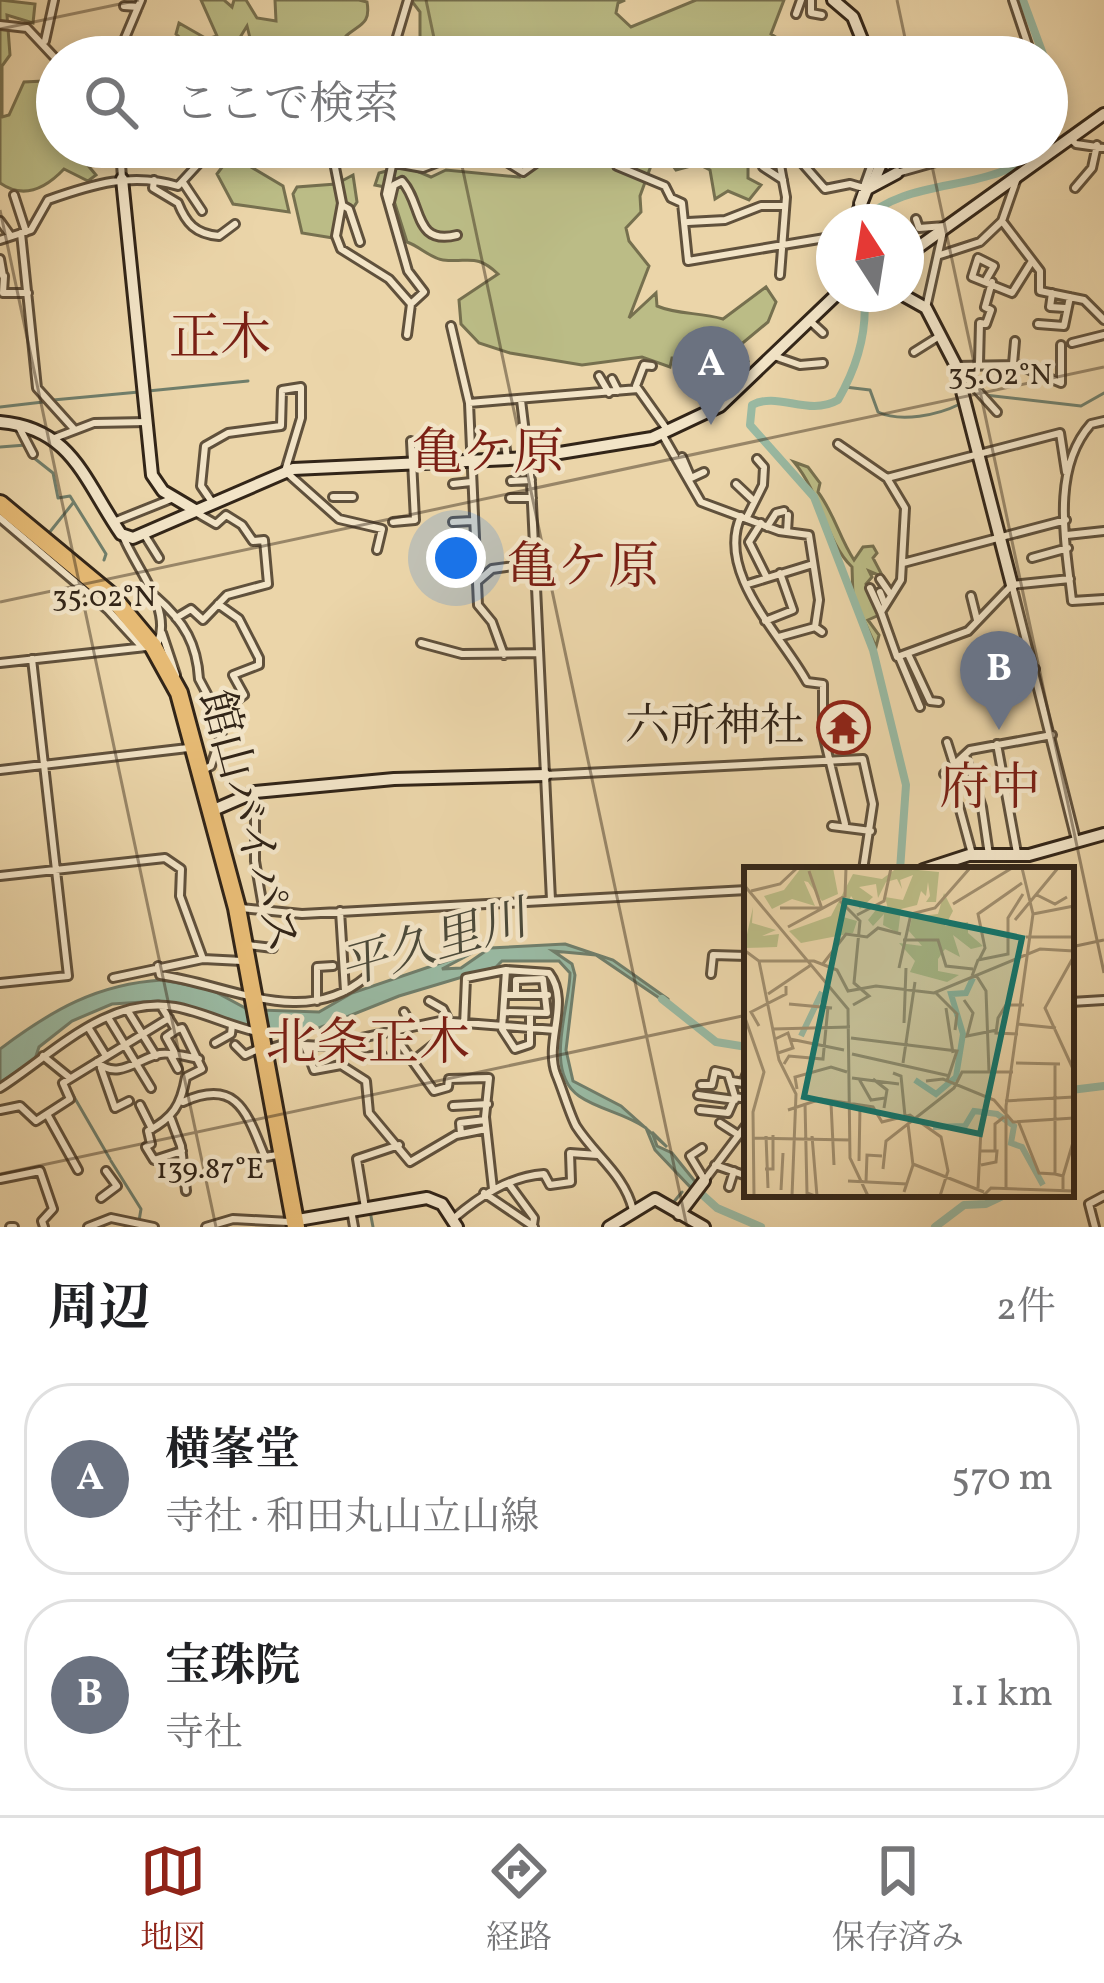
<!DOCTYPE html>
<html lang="ja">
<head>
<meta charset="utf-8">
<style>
  body { margin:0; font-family:Vollkorn,"Noto Serif JP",serif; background:#f2f2f2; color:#202124 }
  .compass { position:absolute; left:816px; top:204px; width:108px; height:108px; border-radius:50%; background:#fff; box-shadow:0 6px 18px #0003; rotate:348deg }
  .you { position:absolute; left:456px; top:558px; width:42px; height:42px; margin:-30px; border:9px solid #fff; border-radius:50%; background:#1a73e8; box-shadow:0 0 0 18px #1a73e833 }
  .badge { display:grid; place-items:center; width:78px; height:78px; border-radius:50%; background:#8f2418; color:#fff; font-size:39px; font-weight:700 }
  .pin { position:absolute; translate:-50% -99px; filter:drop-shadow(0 3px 6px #0008) }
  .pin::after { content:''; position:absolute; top:63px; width:42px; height:36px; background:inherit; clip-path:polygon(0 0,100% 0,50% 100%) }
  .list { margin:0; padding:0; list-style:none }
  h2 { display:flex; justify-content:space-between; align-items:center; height:156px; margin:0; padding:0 48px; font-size:51px }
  h2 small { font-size:39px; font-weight:400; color:#757577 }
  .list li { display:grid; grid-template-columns:78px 1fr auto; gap:36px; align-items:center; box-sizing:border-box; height:192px; margin:0 24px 24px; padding:0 24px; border:3px solid #e0e0e0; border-radius:48px }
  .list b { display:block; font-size:45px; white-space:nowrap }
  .list p { margin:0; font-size:39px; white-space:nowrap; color:#757577 }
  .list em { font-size:39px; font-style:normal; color:#757577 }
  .icon { flex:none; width:66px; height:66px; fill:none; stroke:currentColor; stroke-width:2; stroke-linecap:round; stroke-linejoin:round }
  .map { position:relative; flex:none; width:1104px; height:1227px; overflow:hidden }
  .search { position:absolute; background:#fff; box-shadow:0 6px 18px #0003; left:36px; right:36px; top:36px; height:132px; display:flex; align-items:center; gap:30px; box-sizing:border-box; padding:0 42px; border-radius:66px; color:#757577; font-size:45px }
  .sheet { height:588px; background:#fff }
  nav { display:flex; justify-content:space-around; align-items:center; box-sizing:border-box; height:168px; border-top:3px solid #e0e0e0; background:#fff; font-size:33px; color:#757577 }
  nav a { display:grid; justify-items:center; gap:6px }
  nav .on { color:#8f2418 }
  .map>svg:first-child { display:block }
  .green { fill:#bbbc86; stroke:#76704f; stroke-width:3 }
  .water { fill:#99b9a2; stroke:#707e6b; stroke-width:3 }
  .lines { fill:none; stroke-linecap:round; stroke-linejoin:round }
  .stream { stroke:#707e6b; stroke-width:3 }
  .river { stroke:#99b9a2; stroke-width:8 }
  .street-casing { stroke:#60513c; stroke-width:12 }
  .secondary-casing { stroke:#322518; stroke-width:16 }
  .highway-casing { stroke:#322518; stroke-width:22 }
  .street { stroke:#f2e4c7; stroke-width:6 }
  .secondary { stroke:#f2e4c7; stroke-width:10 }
  .highway { stroke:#e6ba74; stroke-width:16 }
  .ticks { fill:none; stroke:#322518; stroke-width:3; stroke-opacity:0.45 }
  .labels { text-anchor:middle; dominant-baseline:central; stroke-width:9; stroke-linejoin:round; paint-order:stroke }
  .poi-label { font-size:45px; fill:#322518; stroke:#f2e4c7; text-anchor:end }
  .street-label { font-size:45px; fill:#322518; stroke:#f2e4c7 }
  .water-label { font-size:48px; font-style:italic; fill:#4c4a3a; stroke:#f2e4c7 }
  .quarter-label { font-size:51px; fill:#7a1f14; stroke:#f2e4c7 }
  .inset-river { fill:none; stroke:#99b9a2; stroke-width:6 }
  .inset-road { fill:none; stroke:#a18f6f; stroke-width:3 }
  .view { fill:#0f766e; fill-opacity:0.15; stroke:#0f766e; stroke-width:6 }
  .inset-edge { fill:none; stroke:#322518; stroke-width:6 }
  .ticks-label { font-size:30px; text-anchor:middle; fill:#322518; stroke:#f2e4c7; stroke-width:9; stroke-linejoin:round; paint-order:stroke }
</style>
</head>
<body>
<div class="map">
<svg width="1104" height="1227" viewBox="0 0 1104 1227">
  <rect width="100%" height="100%" fill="#ebd5a9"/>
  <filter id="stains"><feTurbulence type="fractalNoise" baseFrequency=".00167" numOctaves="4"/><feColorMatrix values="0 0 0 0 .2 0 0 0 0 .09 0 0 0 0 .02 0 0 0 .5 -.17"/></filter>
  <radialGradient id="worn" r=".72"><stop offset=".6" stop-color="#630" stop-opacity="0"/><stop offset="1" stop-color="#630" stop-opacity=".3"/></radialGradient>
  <path class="green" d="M0,0L35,4L33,23L7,15L10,55L2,66V117L9,115L24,82L44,81L57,65V147H87L81,157L96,175L88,181L64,169C46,188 24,200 0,183Z
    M201,0H224L232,7L234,0H246L257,18L276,21L275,0H359L367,2C371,24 360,24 346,36L347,57H263L264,50L252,46L247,26L228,57H189L190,47L176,34L179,23L207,39L217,36Z
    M411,0H625L618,3L616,13L631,27L696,0H784L771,34L785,43L823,40L839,57H406L420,42V12Z
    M462,147H765L748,161V178L761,185L749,200L728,191L715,199L710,170L698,164L676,170L668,159L652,163L640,196L641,212L626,228L629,241L649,266L629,318L656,293L657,306C678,315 700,312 723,319L766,287L776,302L768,322L739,346L748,361L722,372L713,359L672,358L670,367L642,357L582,365L510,353L479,343L461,324L459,300L498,274C476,253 469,263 443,260C432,259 419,246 407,242L390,188L375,185L379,173L405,166L431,177L446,170L519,177L516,165L481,161Z
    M231,155L283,186L289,212L233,204L217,174Z
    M353,175L357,202L353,208L340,206L333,238L302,233L293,194L297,187L336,184Z
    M794,462L808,467L820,483L818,492C835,515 839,537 854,560L863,547L873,546L877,553L873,558L883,577L869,571L872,577L866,584L879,615L868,620L879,635L876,647L853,597L852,567C826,542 821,494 794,462Z"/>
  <path class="water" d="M565,944L613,960L668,999V1004L596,955L553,951L572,964L575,975L566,1050L573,1081L621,1106L667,1147L652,1132L657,1146L672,1153L698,1185L694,1191L655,1150L646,1128C625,1113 599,1110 579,1096C543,1071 570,1006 570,973L559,961H502L496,967L399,996L314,1030H264L260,1010L319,1012L352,993L476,951L442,969L461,968L490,948Z
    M162,980L210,989L247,1009L251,1028L159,1001L112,1004L72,1021L39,1047L35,1059L0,1083V1049C52,1010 97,984 162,980Z"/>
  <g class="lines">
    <path class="stream" d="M845,387L870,390L878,412C901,423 938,415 960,404
      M148,391L248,381
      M985,395L1081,406L1104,393
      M53,400L139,392
      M0,407L43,402
      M0,447L26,445
      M29,454L53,473L58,498L70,496L106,554L104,560
      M49,533L73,503
      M66,1083L110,1159
      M111,1161L141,1209L138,1227
      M672,1204L682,1192
      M370,1211L373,1227"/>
    <path class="river" d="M1023,0L1044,57
      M1047,63C1061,87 1067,117 1047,140
      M861,222C910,173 993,196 1041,147
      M864,294C868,333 857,367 838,400C808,417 778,391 752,405L750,425L814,497L873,650L906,785L900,870
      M662,999L716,1042L747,1047
      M1071,1090L1104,1086
      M696,1189L717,1208L761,1227
      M935,1227L964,1205L986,1204L1007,1194"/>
    <defs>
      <path id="street" d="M811,0V13L822,15
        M1013,0L1032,57
        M124,6L138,7
        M796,14L801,0
        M0,25L27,28L57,60
        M45,41L54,0
        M361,45L373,57
        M97,57L119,50
        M117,57L141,0
        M391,57L408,0
        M1070,138L1076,144L1104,148
        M120,147L122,179
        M306,147H327
        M331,147L342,203L336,236L341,249L389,279L411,304
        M396,147L386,194L408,271L424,292L411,304L407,335
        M614,147L617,166L665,186L671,198L682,203L688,261L825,238L834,242
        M788,147L825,189L850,184L867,189
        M396,149L443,151L446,159
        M395,163L423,168L446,159L505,161L523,172L558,147
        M763,167L783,180
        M897,173L989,147
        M1017,178L1002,221L1040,271V291L1084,300L1104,320
        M154,180L153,188L178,203C186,223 195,234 219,236L235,224
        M184,184L202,211
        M1075,188L1092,168L1097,145
        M14,195L26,232
        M390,202L394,185L402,181C423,204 413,246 457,235
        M858,203L878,147
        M342,205L349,209L360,242
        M916,219L919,228L945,226
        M0,221L10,235
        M688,222L725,220L761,206H782
        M21,233L37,388L74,429
        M0,240L31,230L48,200C93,184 132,172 178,186L214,147
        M940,255L980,242L1002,221
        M0,259L3,276
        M830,273L834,272
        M780,275L786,197L780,165L795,157
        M4,276L3,293H28
        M986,280L994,266L978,258L972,277L1012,293L1032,261
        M1052,293L1050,307L1065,308
        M926,308L943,231
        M810,321L823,333
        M1038,324L1064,326L1070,297
        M451,326L469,403L478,605L492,622L504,655
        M1072,343L1104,335
        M914,352L941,335
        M774,356L800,365L823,363
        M979,363L980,323L986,324L991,310L985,307L992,282
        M1013,364L1015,341
        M652,366L644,365L636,386L668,431
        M955,366L1018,365L1061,383V345
        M691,368L717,408
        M960,371L997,412
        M599,376L609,393
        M612,379L618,391
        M521,400L531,483L551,900
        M469,403L638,389
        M1104,421L1091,424C1050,470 1066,545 1072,601L1104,599
        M19,427L33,454
        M662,434L701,502L779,531L809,535L819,600L815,627L822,632
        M52,439L94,423L147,422
        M505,442L507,459
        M838,444L887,478L905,508L901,580L881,612L897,657L968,631L1012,585L1070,579
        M682,457L691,478
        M887,478L1060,433L1066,472
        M689,479L704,472
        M511,481L531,480
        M453,484L471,482
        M736,484L754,501
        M333,497H353
        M510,498H532
        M212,502L201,486L205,446L228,433L281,426L282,390L301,387V418L285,471L339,519L382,529L377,550
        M741,516C715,573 783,637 807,682L823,684V734L845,824
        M747,517L763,485L764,467L757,459
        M0,518L108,610L142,647
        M116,521L171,499
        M393,522L415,520L411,441
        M453,522L472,521
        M761,523L749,542L767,578
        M767,527L776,513L784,511
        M787,532L788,515
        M144,534L159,558
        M1067,535L1104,531
        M123,536C135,567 172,608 158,642
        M1032,558L1068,548
        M903,563L1066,520
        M880,579L891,595
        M478,581L492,569L535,563
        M748,584L813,564
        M1012,585L1076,840
        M870,588L881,612
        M880,592L885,605
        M971,596L977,620
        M156,597C185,622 197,645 199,679L224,726L211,766L203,770
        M218,604L239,619L259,658V665L233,675L244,695L220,713
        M176,618L191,609L203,620L227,595L268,584L264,540L253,541L242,525L226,515L216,524L197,513
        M765,621L793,610L780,573
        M162,633L176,675
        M779,637L815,627
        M421,643L462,654L539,653
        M908,654L930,701L939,702
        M899,657L920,707
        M0,663L146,647
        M1013,675L1035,669
        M947,742L953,761
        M997,744L1017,853
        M965,755L982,807L989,855
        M0,770L188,748
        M944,774L970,750L1052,735
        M545,775L863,759L873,804L863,870
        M255,792V861L263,907
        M959,806L972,854
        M832,826L871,831
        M0,876L165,858L181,869L180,896L203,959
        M241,908L302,914L747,890
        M340,911L345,991
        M248,945L273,948
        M158,966L160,975C228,984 304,1030 366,977
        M506,970L502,1029L515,1049L530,1044V1013
        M711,974L713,955L747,956
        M113,978L203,959L242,961
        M0,983L68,976L32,659
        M505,995H548
        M317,1001V967L333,966
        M429,1001L443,1009L450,1023
        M1071,1002L1104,1000
        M161,1006L176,1030L182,1028L202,1069L186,1077C181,1105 173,1118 148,1131L151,1144L146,1147L154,1160L182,1151
        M128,1011L156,1056
        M404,1012L412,1026
        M504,1012L547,1013L543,979L516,980V995
        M109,1019L151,1088
        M464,1026L466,978L506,970L549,973C571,1002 544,1041 556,1074C562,1088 570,1115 576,1126C596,1157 624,1174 633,1210
        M88,1027L106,1056
        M391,1031L434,1091L448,1087L449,1079L489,1078L485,1117L493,1189
        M215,1043L231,1034L232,1025
        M235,1045L245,1055L258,1049
        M305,1046L314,1070L341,1065L366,1081L369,1113L410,1162L456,1135L486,1129
        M264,1050L284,1044L324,1046L440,1021L555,1030
        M176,1055L166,1037L176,1030
        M43,1056L70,1078
        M171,1056L178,1069
        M361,1057L382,1055
        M413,1061L437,1042
        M97,1062C118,1081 139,1058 160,1054C171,1052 188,1057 199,1059
        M101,1068L115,1108L129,1101
        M732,1081L743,1083L747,1073
        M701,1085H712L715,1071L728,1074L735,1097L747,1099
        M0,1088C52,1055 107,995 175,1007C203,1012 229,1026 257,1032
        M698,1095L735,1100
        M183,1102C238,1077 247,1114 265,1157L277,1155
        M140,1105L152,1129
        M453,1106L488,1104
        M0,1110L20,1106L36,1121L70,1099L63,1083L169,1018
        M700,1110L728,1113L735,1097
        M47,1114L78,1170
        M171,1119L181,1146L186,1191
        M720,1123L737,1134
        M461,1134L460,1123L485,1120
        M702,1148L690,1156L704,1179
        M715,1165L747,1176
        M0,1179L40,1171L53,1209L42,1221L44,1227
        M704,1181L747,1124
        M509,1184L534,1218L533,1225
        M729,1187L734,1171
        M484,1193L534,1227
        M101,1198L117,1186L106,1171
        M365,1208L357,1159L399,1145
        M351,1210L354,1227
        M453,1219C480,1196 508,1177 544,1174L550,1185L571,1182L570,1153L598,1155
        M10,1227H14
        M88,1227L111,1218L154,1227
        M206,1227L233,1219L289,1222
        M1095,1227L1089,1204L1104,1196"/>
      <path id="secondary" d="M833,0L853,17L869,57
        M122,179L152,475L163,491L195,510
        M872,185L888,147
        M854,222L867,189L897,173
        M906,256L1104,114
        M901,294L926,308L955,364L1012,585
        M0,422C72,428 84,480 121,534L133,538L293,469L529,458L652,438L720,406L837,294
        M209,812L255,792L394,779L545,775
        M923,870L969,855H1029L1104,834
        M679,1214L704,1181
        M292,1221L427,1198L442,1204L457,1227
        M609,1227L655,1199L704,1227"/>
      <path id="highway" d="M0,504L112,597L153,646L179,693L237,908L296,1227"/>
    </defs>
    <use href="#street" class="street-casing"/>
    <use href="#secondary" class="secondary-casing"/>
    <use href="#highway" class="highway-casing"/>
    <use href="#street" class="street"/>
    <use href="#secondary" class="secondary"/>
    <use href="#highway" class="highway"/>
  </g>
  <path class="ticks" d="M426,0L438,57M897,0L909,57M0,29L139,0M458,147L687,1227M928,147L1104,973M0,210L216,1227M0,602L1104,367M1071,947L1104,940M0,1174L747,1015"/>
  <defs>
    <symbol id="temple-ring" viewBox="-11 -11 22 22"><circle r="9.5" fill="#f2e4c7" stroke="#8f2418" stroke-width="1.5"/><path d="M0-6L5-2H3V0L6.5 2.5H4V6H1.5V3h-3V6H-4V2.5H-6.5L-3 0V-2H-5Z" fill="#8f2418"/></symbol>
  </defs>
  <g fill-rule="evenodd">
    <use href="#temple-ring" x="814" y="698" width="59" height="59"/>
  </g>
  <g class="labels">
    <g class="poi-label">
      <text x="805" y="728">六所神社</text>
    </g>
    <g class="street-label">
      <text transform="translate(247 822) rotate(75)">館山バイパス</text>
    </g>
    <g class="water-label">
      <text transform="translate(434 946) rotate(-16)">平久里川</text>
    </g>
    <g class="quarter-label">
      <text x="220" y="340">正木</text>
      <text x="488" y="455">亀ケ原</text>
      <text x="583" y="569">亀ケ原</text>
      <text x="990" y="790">府中</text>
      <text x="368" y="1045">北条正木</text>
    </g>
  </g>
  <g transform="translate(744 867)">
    <rect width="330" height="330" fill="#ebd5a9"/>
    <path d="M57,1H89L94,27L78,34L64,15L60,14L71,39L48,32L28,42L20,29L40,23ZM153,1L195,5L192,35H182L186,29L184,15L182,29L177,24L173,38L157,42L154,66L139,58L140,47L129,59L124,53L135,39L145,46L141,30L159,33L169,8L156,13L158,22L153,12L142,15L134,31L132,17L115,20L129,30L116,42L107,29L99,50L113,54L109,66L57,76L45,64L87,49L109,7L138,12ZM200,26L209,44L201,59L224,55V66L239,79L227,82L209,68L216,90L201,82L194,92V104L215,108L203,115L166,105L171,94L155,76L178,79L165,64L168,50L194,47ZM9,40L8,56L32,63L18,69L35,67L33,80L0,81Z" fill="#bbbc86"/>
    <path class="inset-river" d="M57,169L78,125M171,213L192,227L212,210L219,167L207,127L222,126L229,111M189,260L221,259L230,244L253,247L270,259L267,276L278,280L299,318"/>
    <path class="inset-road" d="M65,4L78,42M0,18L104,142L106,291L124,329M7,24L36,17L53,1M291,27L311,37L323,30M96,34L116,54L110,116L125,129L109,138M209,37L268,1M36,41H78M289,47L330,39M113,48L140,34L147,1M271,53L314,1M44,60L101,29L102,1M282,70H330M159,73H194L202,99L229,102M0,83L15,94L35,193L52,227L48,329M330,89L301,141L330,204M235,93L241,81L234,47L278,16M15,94H70L93,103L104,124L132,119L190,126L296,82L330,84M78,98L102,67L123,70L134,61L157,67M155,101L167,47L191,41L226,1M232,108L242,124L245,205M228,109L234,93L264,87V51L279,27M192,126L213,147L211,163M24,127L67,98M220,133L229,146L223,169L253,163M45,137L88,141M202,141L209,186M0,148L20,205L9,245L10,329M160,156L162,101M273,157L312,161M15,159L7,145L42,127V119M29,162L106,160M274,167L252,166L254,151L262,138H280M107,171L213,184L203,214M31,172L44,166L49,181L34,186M46,172L100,183M108,187L206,209M159,196L171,115M272,196L316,197M311,196V307L319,309V322M40,197L45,189L79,192L84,140M149,206L157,209L161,249M108,211L155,217M115,212L127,233L141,231M129,212L143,223L140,241M182,214L199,212L250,233L269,255L330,251M53,222L51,210L87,200L103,205M261,234L330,230M61,236L63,326L71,329M87,236L90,298M44,243L77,232L129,240L138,255L166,248L197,270L204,304L196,329M275,256L295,306L311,307M22,269L24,321M68,269L73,329M10,271L106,273M251,283V257L260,250M236,284H253L252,295L237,298M115,294L116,239M169,297L240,325M21,302H29V268M139,302L142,274L210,221L218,205H269M319,309L330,272M104,314L163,317M122,315L123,288L138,289M234,321L237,262M262,321V239L289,47L278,1M37,323L39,286M160,325L169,298L164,257M239,329L247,321L330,324"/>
    <path class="view" d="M101,34L278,71L236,267L60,230Z"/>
    <rect width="330" height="330" class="inset-edge"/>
  </g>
  <g class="ticks-label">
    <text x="1000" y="384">35.02°N</text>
    <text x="104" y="606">35.02°N</text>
    <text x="210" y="1178">139.87°E</text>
  </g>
  <rect width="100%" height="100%" filter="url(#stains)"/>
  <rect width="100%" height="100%" fill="url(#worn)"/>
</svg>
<svg class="compass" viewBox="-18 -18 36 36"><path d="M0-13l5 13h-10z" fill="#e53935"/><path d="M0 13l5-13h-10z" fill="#757577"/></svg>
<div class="you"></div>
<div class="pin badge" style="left:711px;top:425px;background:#6b7280">A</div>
<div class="pin badge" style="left:999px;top:730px;background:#6b7280">B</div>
<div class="search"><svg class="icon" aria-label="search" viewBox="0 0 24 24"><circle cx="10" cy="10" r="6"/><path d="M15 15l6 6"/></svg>ここで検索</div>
</div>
<section class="sheet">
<h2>周辺<small>2件</small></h2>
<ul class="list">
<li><span class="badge" style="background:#6b7280">A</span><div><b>横峯堂</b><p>寺社 · 和田丸山立山線</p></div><em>570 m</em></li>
<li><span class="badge" style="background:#6b7280">B</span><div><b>宝珠院</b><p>寺社</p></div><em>1.1 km</em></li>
</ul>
</section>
<nav>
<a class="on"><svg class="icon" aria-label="map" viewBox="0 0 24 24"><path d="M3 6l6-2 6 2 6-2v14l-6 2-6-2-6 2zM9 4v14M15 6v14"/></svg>地図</a>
<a><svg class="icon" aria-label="directions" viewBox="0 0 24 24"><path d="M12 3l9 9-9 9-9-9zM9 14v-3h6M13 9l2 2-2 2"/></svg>経路</a>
<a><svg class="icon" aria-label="saved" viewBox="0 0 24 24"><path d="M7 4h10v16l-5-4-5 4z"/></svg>保存済み</a>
</nav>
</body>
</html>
